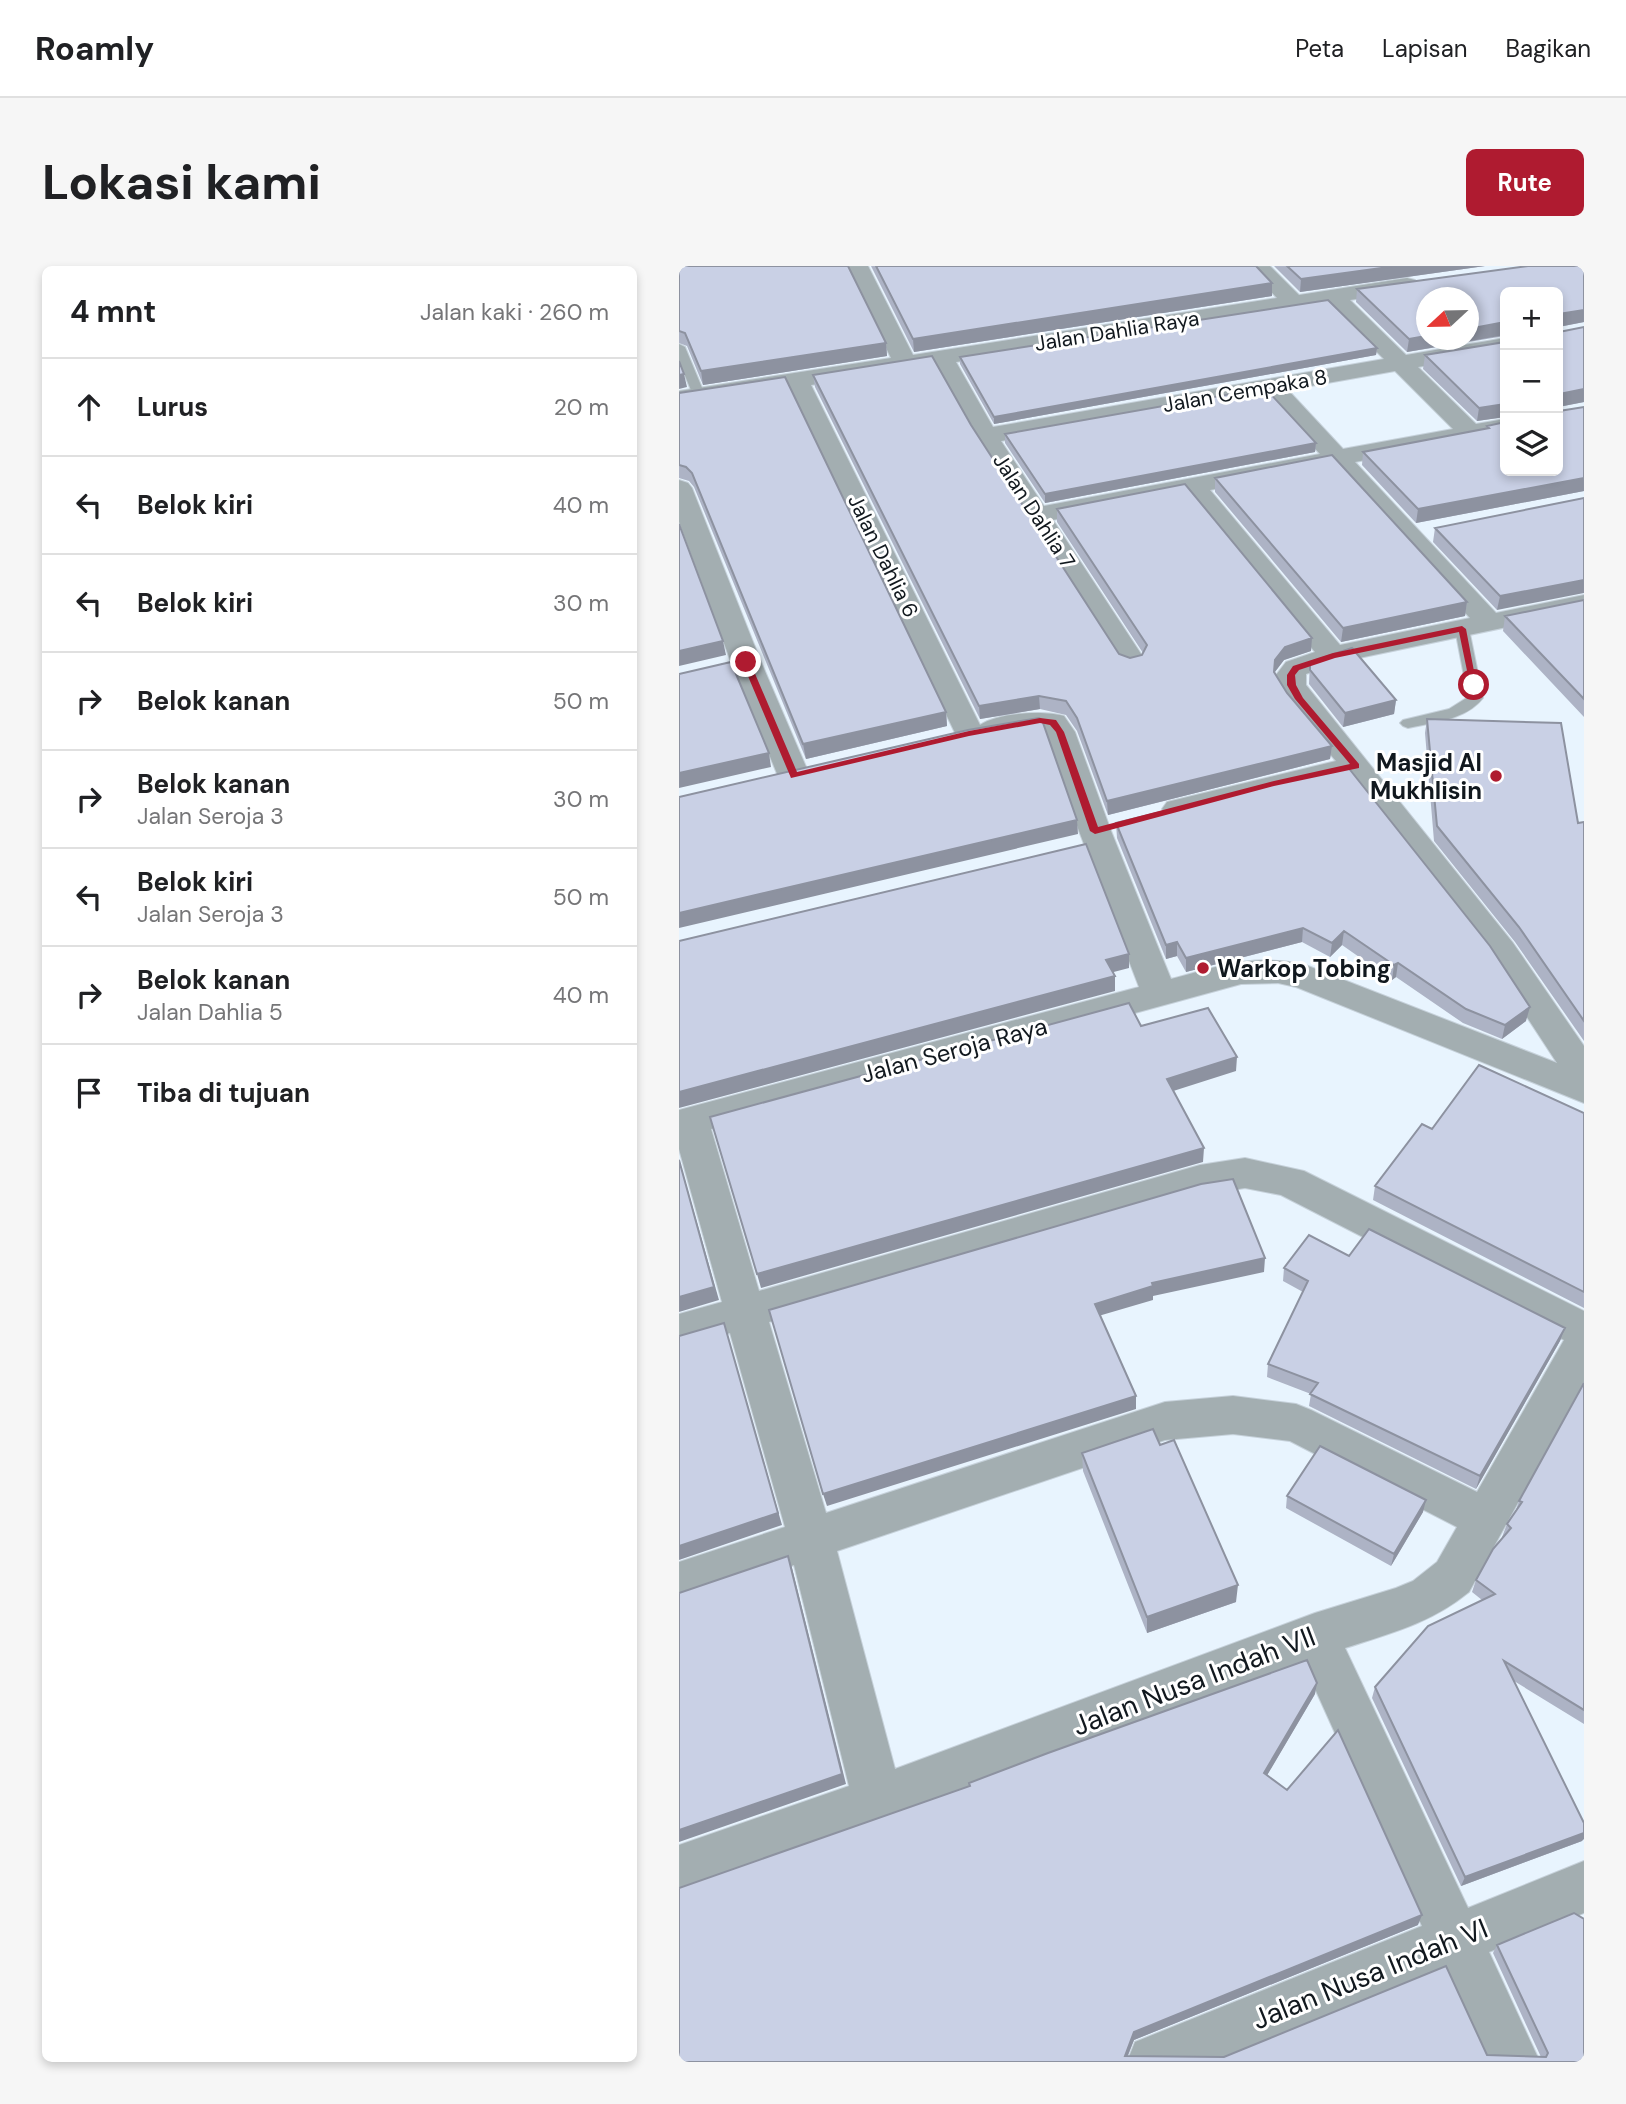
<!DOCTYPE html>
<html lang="id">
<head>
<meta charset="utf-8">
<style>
  body { margin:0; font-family:"DM Sans",sans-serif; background:#f6f6f6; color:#202124 }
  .controls { position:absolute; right:21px; top:21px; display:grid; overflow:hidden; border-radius:10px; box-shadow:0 4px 10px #0003 }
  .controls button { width:63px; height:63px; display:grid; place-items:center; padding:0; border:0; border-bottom:2px solid #e0e0e0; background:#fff; color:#202124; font:35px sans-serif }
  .compass { position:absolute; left:737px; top:21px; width:63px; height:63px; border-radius:50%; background:#fff; box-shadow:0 4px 10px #0003; rotate:248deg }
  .stop { position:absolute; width:21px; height:21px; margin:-16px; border:5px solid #af1b30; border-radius:50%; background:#fff }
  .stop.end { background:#af1b30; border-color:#fff; box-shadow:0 2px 7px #0008 }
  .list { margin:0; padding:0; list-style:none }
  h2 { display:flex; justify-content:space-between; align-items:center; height:91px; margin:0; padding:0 28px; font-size:30px }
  h2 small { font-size:23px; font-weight:400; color:#757577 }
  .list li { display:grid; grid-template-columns:46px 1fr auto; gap:21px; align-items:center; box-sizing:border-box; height:98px; padding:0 28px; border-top:2px solid #e0e0e0 }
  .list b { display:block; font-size:26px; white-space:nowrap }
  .list p { margin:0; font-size:23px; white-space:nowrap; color:#757577 }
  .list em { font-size:23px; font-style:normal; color:#757577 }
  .icon { flex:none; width:38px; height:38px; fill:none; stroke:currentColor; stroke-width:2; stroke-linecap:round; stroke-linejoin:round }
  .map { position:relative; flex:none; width:905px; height:1796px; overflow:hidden; border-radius:10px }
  header { display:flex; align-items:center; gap:42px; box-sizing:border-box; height:98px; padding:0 35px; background:#fff; border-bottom:2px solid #e0e0e0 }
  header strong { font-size:33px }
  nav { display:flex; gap:38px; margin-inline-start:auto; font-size:24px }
  .intro { display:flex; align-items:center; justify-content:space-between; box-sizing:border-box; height:168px; padding:0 42px }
  h1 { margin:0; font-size:49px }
  .button { padding:18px 32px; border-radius:10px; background:#af1b30; color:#fff; font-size:24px; font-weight:700 }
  main { display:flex; gap:42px; padding:0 42px }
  aside { flex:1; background:#fff; border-radius:10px; box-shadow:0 4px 10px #0003 }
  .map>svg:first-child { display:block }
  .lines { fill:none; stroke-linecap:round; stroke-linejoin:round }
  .service-casing { stroke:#c6d1da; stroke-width:2 }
  .minor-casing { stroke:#c6d1da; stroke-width:2 }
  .service { fill:#a3aeb1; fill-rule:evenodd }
  .minor { fill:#a3aeb1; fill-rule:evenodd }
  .wall { fill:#adb3c5; fill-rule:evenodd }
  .shaded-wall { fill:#8d92a0 }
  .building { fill:#c9d0e5; stroke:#8d92a0; stroke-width:2 }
  .route { fill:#af1b30 }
  .poi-dot { fill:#af1b30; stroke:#fff; stroke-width:2.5 }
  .labels { text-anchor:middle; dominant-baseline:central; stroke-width:6; stroke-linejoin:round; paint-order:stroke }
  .far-street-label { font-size:21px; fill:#11181e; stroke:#fff }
  .poi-label { font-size:24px; font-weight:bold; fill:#11181e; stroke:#fff; text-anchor:end }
  .street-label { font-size:24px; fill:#11181e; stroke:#fff }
  .near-street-label { font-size:28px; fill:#11181e; stroke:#fff }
</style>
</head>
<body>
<header>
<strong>Roamly</strong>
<nav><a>Peta</a><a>Lapisan</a><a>Bagikan</a></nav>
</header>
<div class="intro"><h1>Lokasi kami</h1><a class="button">Rute</a></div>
<main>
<aside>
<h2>4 mnt<small>Jalan kaki · 260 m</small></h2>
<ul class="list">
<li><svg class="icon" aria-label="ahead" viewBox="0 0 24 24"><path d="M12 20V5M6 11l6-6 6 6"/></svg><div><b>Lurus</b></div><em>20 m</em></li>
<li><svg class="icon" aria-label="left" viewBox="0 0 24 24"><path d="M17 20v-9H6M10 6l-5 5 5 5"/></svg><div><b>Belok kiri</b></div><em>40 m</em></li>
<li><svg class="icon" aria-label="left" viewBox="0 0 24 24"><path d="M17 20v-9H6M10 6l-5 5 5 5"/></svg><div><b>Belok kiri</b></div><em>30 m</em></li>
<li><svg class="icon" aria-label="right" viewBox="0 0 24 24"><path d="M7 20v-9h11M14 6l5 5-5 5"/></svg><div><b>Belok kanan</b></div><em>50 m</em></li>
<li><svg class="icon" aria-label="right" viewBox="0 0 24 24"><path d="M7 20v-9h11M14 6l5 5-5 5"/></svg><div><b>Belok kanan</b><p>Jalan Seroja 3</p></div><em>30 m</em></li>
<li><svg class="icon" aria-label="left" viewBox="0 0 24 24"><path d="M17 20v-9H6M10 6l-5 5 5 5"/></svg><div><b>Belok kiri</b><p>Jalan Seroja 3</p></div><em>50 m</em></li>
<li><svg class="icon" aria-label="right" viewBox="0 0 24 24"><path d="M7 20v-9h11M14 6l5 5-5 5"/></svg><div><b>Belok kanan</b><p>Jalan Dahlia 5</p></div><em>40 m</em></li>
<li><svg class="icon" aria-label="arrive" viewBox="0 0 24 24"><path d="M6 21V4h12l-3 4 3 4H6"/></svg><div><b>Tiba di tujuan</b></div></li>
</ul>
</aside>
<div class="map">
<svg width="905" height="1796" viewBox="0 0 905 1796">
  <rect width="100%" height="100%" fill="#e8f4fe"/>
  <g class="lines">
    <defs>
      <path id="service" d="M0,78L6,81L26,129L24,132L14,129L0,95Z
        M783,359L790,363L804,432C787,454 755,456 729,462L724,460L721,457L724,454L770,443L789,431L776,363Z"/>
      <path id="minor" d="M167,0H189L234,89L598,32L568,0H591L620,29L728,12L736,14L739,19L736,24L671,34L727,89L826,72V86L739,101L797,158L826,153V167L676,196L817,347L905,329V345L661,396L627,408V419L834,677L905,780V837L617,721L599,717L562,718L32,863L80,1025L521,899L566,892L625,905L905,1045V1116L790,1326C752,1357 713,1367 666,1382L789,1642L905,1595V1647L810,1686L861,1796H805L764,1705L543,1796H448L456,1776L743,1660L624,1396L199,1560L0,1631V1579L170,1520L115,1299L0,1338V1296L106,1261L51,1067L0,1082V1048L43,1036L0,883V844L460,721L400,565L366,466L361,464L313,472L303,470L301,473L290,476L279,473L110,122L0,139V125L212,92ZM649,38L705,93L314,161L277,96ZM255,99L295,170L442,400L452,403L462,400L466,394L374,254L507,228L636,386L607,396L597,409V419L609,439L657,495L488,536L483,543L488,550L499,553L670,511L810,693L878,797L624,698C573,688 541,700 492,713L432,565L396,466L385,450C364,444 319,447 301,459L132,119ZM716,105L774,163L664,183L609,124ZM586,128L641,188L365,240L322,175ZM653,200L791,352L661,379L531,224ZM566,922L602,929L885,1074L798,1226L632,1144L617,1138L554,1130L486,1136L147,1247L90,1056L521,929ZM554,1168L611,1175L778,1261L758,1296L734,1315L717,1322L636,1347L216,1503L158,1285L486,1174Z
        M0,214L9,217L13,222L82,396L131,510L126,517L115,520L104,517L99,510L52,396L0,256Z"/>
    </defs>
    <use href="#service" class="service-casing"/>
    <use href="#minor" class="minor-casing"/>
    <use href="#service" class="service"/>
    <use href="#minor" class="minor"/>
  </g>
  <path class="wall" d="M0,0L207,77L208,90L24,119L8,80L0,77Z
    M192,0H577L593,30L235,86Z
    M595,0H806L621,26Z
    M849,0H905V56L880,61V66L905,61V136L880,141V145L905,141V225L737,257L683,199L684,186L808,162V160L826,156V205H879V26H826V70L728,86L677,36L678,23ZM747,32H789V74H747Z
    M826,76V151L798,155L744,103L746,89Z
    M698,82L697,89L315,158L281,98V91Z
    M134,109L292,159L440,388L451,392L463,389L464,387L378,256V243L632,385L605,394L596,406L608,427L653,480L651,493L429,549L398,465L387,449L361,443L301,453L136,121Z
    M0,127L267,446L268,460L127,493L15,221L10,215L0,212Z
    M326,168L637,177L636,186L366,237L326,177Z
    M536,212L788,336L786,350L662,376L536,226Z
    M905,232L818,344L754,276L756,262Z
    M905,334V451L824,365L826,350Z
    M631,396L717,434L715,448L664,461L630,418Z
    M748,453L899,557L905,556V775L836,676L755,575L746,467Z
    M668,500L847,755L823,773L784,757L717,711L713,714L663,679L651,691L623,676L507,706L498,690L487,693L438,572L437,557Z
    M905,847V1042L694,934L696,920L753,863Z
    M670,990L886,1062L881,1075L797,1223L630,1140L632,1128L588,1111L589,1098L624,1026L604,1015L605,1002Z
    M905,1117V1458L835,1415L903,1575L782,1620L693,1432L696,1421L803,1334L793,1326L797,1314L824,1271H823L828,1258L837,1244L840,1235Z
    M481,1179L557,1336L468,1367L404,1205L403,1187Z
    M608,1230L744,1246L712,1300L607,1242Z
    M636,1428L588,1509L739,1659L455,1774L449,1790L545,1791L808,1789L862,1791L814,1687L818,1679L905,1796H0Z"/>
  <path class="shaded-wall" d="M717,0H806L621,26L622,13Z
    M593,17V30L235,86L234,73Z
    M905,44V56L879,61V48Z
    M826,56V69L728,86L730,73L747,70V74H789V63Z
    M207,77L208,90L24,119L22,105Z
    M698,82L697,89L315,158V151Z
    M5,108L8,121L0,123V109Z
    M905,123V136L879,141L880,128Z
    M826,138V151L798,155L800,142Z
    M637,177L636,186L366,237V228Z
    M905,212V225L737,257L739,243Z
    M905,314V327L818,344L821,330Z
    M788,336L786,350L662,376L664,362Z
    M633,372L632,385L605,394L595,407L596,394L606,381Z
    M44,375L47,389L0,400V385Z
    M360,430L361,443L301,453L300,440Z
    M717,434L715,448L664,461L666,447Z
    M267,446L268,460L127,493L124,478Z
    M653,480L651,493L429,549L428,535Z
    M90,487L92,501L0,522V507Z
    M398,554L399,568L0,662V647Z
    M624,662L623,676L507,706V692Z
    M665,665L663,679L651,691L653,677Z
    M498,676V690L487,693V679Z
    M450,688V702L427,708V694Z
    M719,697L717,711L713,714L715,699Z
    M436,710V725L0,842V826Z
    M851,741L847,755L823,773L826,759Z
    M558,791L557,805L488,827V813Z
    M525,882L524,896L82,1022L78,1008Z
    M0,893L40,1034L0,1046Z
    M586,992L585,1006L474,1030V1034L416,1051V1038L473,1017Z
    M886,1062L881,1075L797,1223L801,1210Z
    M49,1070L103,1259L0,1294V1280Z
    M457,1130V1143L148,1240L144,1228Z
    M747,1234L744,1246L712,1300L715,1288Z
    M109,1290L113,1302L167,1518L0,1576V1564Z
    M559,1319L557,1336L468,1367V1351Z
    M638,1417L636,1428L583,1518L585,1507Z
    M905,1567V1573L903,1575L782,1620L786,1611Z
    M743,1649L739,1659L455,1774L446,1796V1790L455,1766Z"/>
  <path class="building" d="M0,0H169L207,77L22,105L6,67L0,65Z
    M197,0H577L593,17L234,73Z
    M608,0H717L622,13Z
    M849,0H905V44L879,48L880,66L905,61V123L880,128V145L905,141V212L739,243L684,186L810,162L808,160L826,156V205H879V26H826V56L789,63V32H747V70L730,73L678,23Z
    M649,34L698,82L315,151L281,91Z
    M826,76V138L800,142L746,89Z
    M253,90L292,159L440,388L451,392L463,389L468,379L378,243L506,218L633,372L606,381L596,394L595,406L608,427L653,480L428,535L398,452L387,435L360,430L300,440L134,109Z
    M0,95L5,108L0,109Z
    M106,111L267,446L124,478L13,207L7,201L0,199V127Z
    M586,122L637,177L366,228L326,168Z
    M653,189L788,336L664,362L536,212Z
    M905,232V314L821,330L756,262Z
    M0,258L44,375L0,385Z
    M905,334V433L826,350Z
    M673,382L717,434L666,447L631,404V396Z
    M52,396L90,487L0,507V408Z
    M360,452L363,454L398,554L0,647V531L289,464Z
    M748,453L882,457L899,557L905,556V755L840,661L758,560Z
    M668,500L811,680L851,741L826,759L787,743L719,697L715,699L665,665L653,677L624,662L507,692L498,676L487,679L437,557Z
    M407,578L450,688L427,694L436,710L0,826V675Z
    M450,737L462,760L529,742L558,791L488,813L525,882L78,1008L31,851Z
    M800,799L905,847V1026L696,920L743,858L753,863Z
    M0,894L35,1021L0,1031Z
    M554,913L586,992L473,1017L474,1020L416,1038L457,1130L144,1228L90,1044L522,918Z
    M690,963L886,1062L801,1210L631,1128L639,1117L589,1098L629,1015L605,1002L630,969L670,990Z
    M45,1057L99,1247L0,1280V1070Z
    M905,1117V1444L825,1395L905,1557V1567L786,1611L696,1421L749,1360L816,1328L797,1314L814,1283L832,1262L828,1258L843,1236L840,1235Z
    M474,1163L481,1179L495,1174L559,1319L468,1351L403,1187Z
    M641,1180L747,1234L715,1288L608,1230Z
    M109,1290L163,1508L0,1564V1327Z
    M628,1394L638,1417L585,1507L608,1524L659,1464L743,1649L455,1766L446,1790L545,1791L767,1700L808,1789L867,1791L869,1787L818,1679L895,1647L905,1653V1796H0V1622L291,1520L290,1517L369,1487Z"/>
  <path class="route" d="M783,360L787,363L798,421L791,419L780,366L656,392L620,404L616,409L617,419L624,432L680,498V502L595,520L416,568L411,565L377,466L371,459L361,457L290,470L112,512L63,396L67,394L71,396L118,506L290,465L361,452L377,454L385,466L419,561L595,515L671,498L616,433L608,419V409L614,400L654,387Z"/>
  <g class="poi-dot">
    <circle cx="817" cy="510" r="7"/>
    <circle cx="524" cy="702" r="7"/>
  </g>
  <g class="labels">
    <g class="far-street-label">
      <text transform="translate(438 65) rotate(-9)">Jalan Dahlia Raya</text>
      <text transform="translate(566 125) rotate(-10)">Jalan Cempaka 8</text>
      <text transform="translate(355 245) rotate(57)">Jalan Dahlia 7</text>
      <text transform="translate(204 290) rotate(64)">Jalan Dahlia 6</text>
    </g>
    <g class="poi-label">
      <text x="803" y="496">Masjid Al<tspan x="803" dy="28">Mukhlisin</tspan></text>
      <text x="538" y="702" text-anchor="start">Warkop Tobing</text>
    </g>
    <g class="street-label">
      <text transform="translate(275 784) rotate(-15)">Jalan Seroja Raya</text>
    </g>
    <g class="near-street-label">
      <text transform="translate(515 1415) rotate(-21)">Jalan Nusa Indah VII</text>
      <text transform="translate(691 1708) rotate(-22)">Jalan Nusa Indah VI</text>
    </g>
  </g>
</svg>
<div class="controls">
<button>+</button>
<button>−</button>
<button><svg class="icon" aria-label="layers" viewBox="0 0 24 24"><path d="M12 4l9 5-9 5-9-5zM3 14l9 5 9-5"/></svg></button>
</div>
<svg class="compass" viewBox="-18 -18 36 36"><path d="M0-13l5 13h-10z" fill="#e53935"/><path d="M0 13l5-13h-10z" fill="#757577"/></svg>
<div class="stop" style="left:795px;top:419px"></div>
<div class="stop end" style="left:67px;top:396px"></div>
</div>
</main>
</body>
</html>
